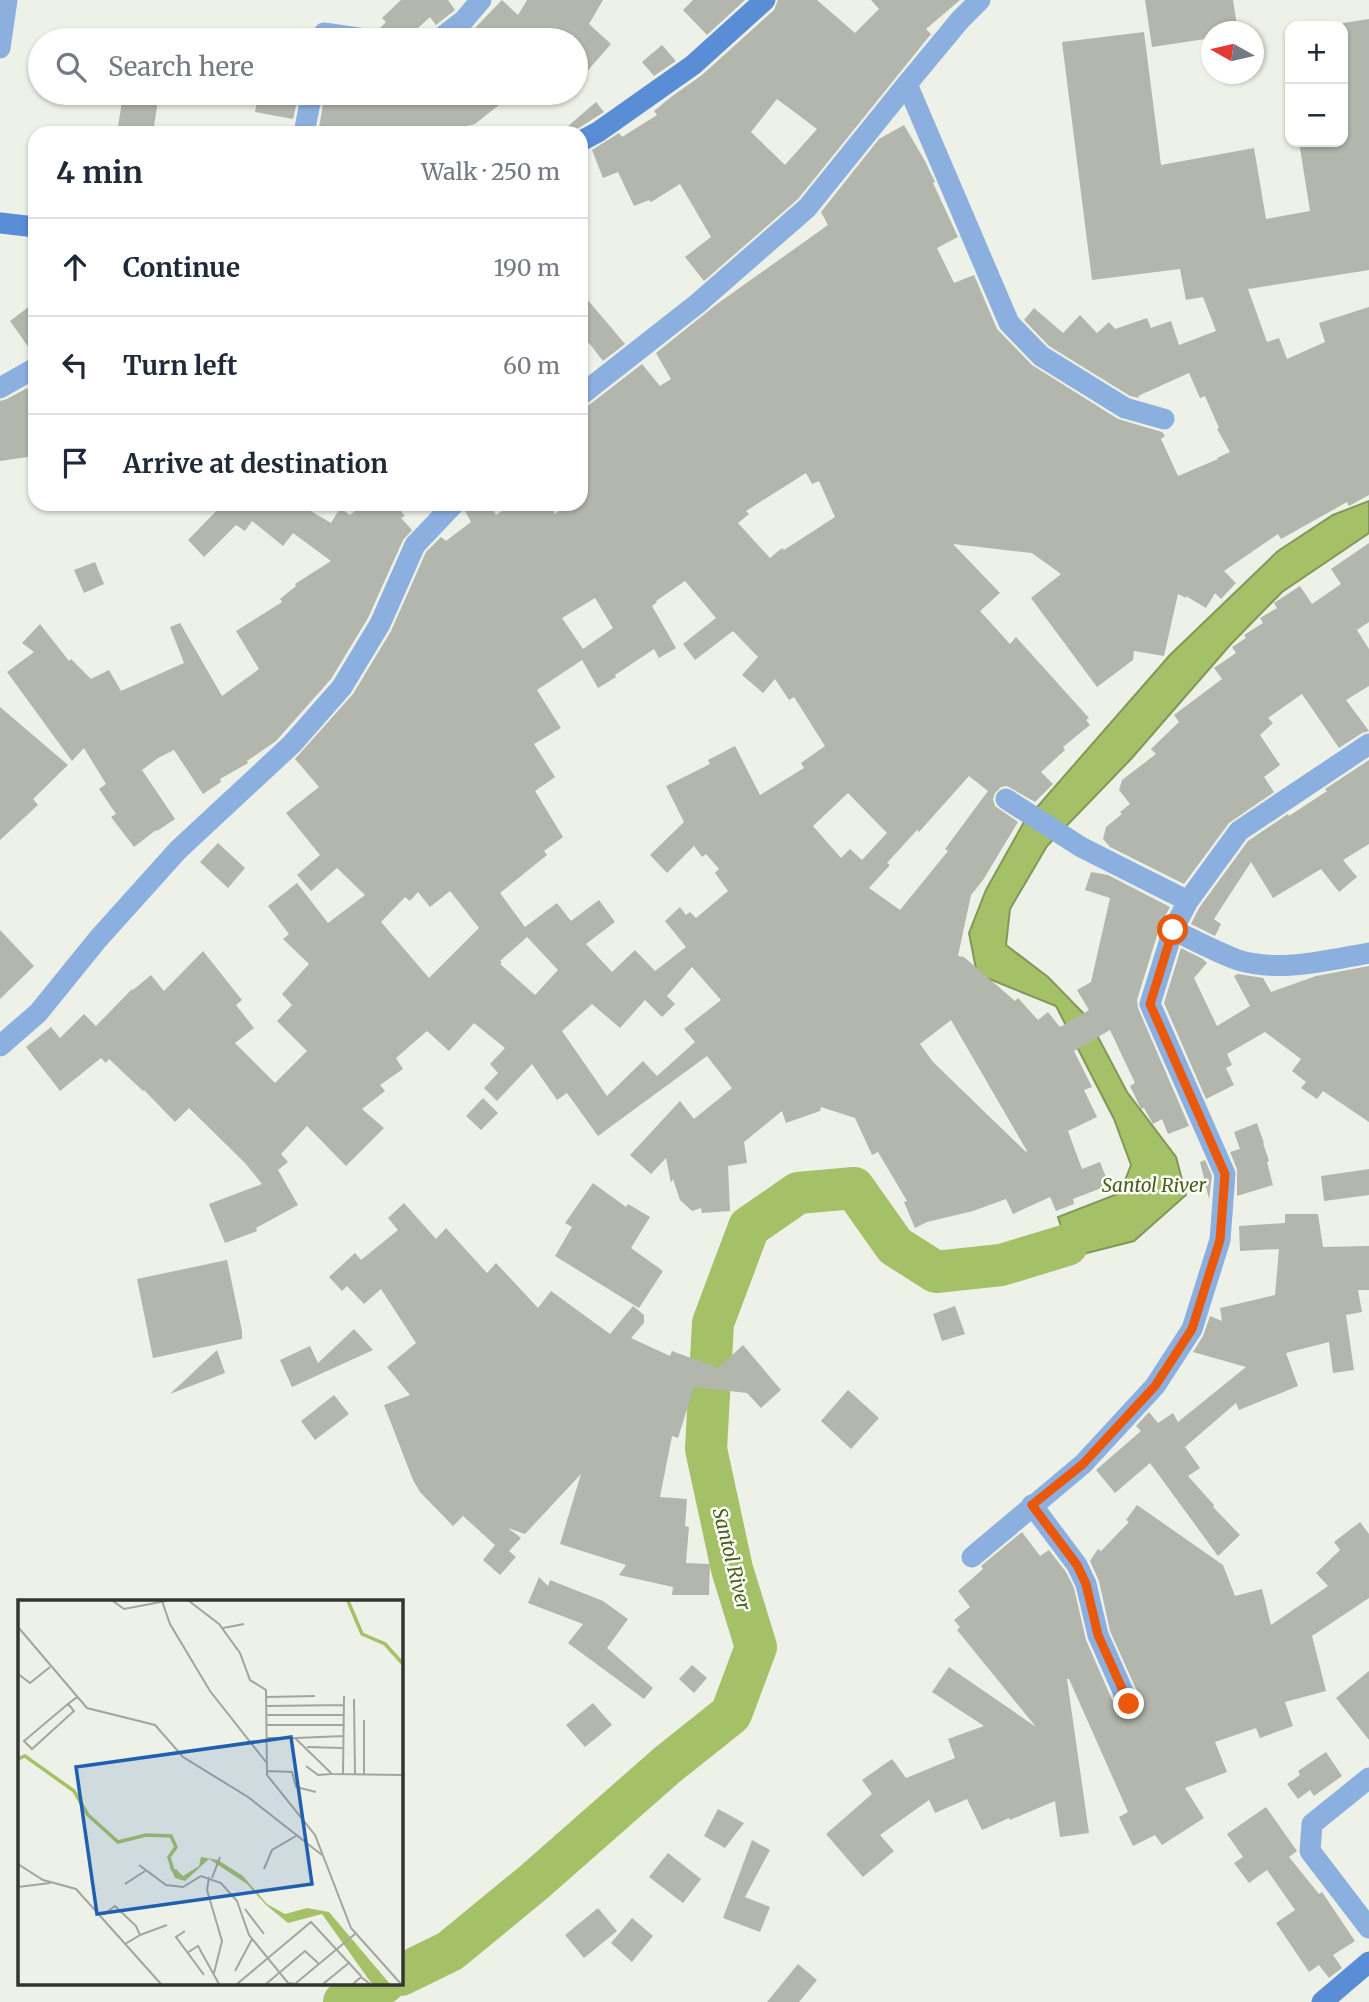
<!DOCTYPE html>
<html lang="en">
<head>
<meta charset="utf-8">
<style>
  body { margin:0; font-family:Merriweather,serif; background:#f6f6f7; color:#1f2937 }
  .controls { position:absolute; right:21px; top:21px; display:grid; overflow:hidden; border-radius:14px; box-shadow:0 2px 5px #0004 }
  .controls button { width:63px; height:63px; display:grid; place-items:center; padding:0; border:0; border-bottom:2px solid #e0e1e3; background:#fff; color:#1f2937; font:35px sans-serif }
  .compass { position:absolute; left:1201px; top:21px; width:63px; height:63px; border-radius:50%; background:#fff; box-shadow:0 2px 5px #0004; rotate:278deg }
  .stop { position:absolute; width:21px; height:21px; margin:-16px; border:5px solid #ea580c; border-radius:50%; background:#fff }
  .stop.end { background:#ea580c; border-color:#fff; box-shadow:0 2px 7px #0008 }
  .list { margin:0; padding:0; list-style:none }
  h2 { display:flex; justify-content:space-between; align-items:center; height:91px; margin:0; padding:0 28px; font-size:30px }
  h2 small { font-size:23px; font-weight:400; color:#747a83 }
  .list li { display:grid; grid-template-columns:46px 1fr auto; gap:21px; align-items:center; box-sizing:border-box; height:98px; padding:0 28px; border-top:2px solid #e0e1e3 }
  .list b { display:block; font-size:26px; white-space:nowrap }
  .list em { font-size:23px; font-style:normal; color:#747a83 }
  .icon { flex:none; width:38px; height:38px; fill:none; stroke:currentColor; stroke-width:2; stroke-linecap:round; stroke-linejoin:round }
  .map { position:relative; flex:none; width:1369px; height:2002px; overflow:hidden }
  .search { position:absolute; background:#fff; box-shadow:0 2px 5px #0004; left:28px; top:28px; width:560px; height:77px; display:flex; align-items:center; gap:18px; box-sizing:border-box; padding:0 24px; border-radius:38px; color:#747a83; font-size:26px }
  .panel { position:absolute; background:#fff; box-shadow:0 2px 5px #0004; left:28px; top:126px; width:560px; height:385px; border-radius:21px }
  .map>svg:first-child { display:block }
  .water { fill:#a5c168; stroke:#839758; stroke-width:2 }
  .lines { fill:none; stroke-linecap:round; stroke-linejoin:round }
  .river { stroke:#a5c168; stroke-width:42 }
  .building { fill:#b2b6ad; fill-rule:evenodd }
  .street { stroke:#8bafdf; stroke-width:21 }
  .secondary { stroke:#598dd5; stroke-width:21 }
  .route { stroke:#ea580c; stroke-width:9 }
  .labels { text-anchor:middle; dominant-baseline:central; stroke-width:5; stroke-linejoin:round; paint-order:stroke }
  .water-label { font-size:19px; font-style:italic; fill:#4b5d1e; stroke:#fbfff5 }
  .inset-river { fill:none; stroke:#a5c168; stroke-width:3.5 }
  .inset-road { fill:none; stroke:#a3a69f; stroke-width:2 }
  .view { fill:#2160b1; fill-opacity:0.15; stroke:#2160b1; stroke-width:3.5 }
  .inset-edge { fill:none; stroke:#333531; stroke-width:3.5 }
</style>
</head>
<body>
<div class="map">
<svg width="1369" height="2002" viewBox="0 0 1369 2002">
  <rect width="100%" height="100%" fill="#eef1e8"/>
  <path class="water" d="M1369,501V533L1282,592L1230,645L1131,759L1047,846L1010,909L1006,945L1048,977L1088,1018L1127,1092L1176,1157L1186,1195L1134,1241L1071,1257L1058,1217L1120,1193L1131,1165L1114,1119L1056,1006L977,974L969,933L986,890L1024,822L1170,655L1278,551L1333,515Z"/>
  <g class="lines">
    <path class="river" d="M401,1975L450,1951L534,1882L667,1765L731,1714L756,1647L732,1569L706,1449L713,1323L749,1227L798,1193L854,1188L895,1246L936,1272L1001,1265L1067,1245
      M344,2002L384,1983"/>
  </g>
  <path class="building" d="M401,0H448L455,10L436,25L430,17L405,40H387L379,29L386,22L382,18Z
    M502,0L518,15L527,0H603L589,24L611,44L576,84V40H483L474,29Z
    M693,0H745L707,35L683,10Z
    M778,0H817L855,33L879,9L871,0H960L926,29L931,34L798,199L704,281L685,257L711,237L680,184L651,202L649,200L634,206L618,172L603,178L592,150L619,133L622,137L657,115L654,111L671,97L702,75L774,10ZM777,99L817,129L785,165L751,132Z
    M1145,0H1233L1238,32H1212V38L1152,47Z
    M1369,19V270L1248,289L1267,342L1279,338L1287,359L1325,342L1319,323L1369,307V495L1349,506L1347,502L1281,539L1278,534L1224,571L1236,583L1221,599L1215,593L1206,608L1186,596V598L1178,594L1164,656L1134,651L1133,660L1097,687L1031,598L1061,574L1032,553L953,544L1000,593L980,611L1010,644L1016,637L1089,718L1086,720L1090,725L1063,747L1065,750L1041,772L1053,784L1035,802L1007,786L1001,787L995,793L993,799L995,806L1018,822L983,880L971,895L958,956L964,957L1015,1001L1018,998L1038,1020L1048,1012L1060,1027L1089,1010L1077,990L1091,982L1110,898L1085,890L1091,872L1108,875L1170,907L1160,926L1137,1000L1138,1008L1189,1126L1168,1134L1162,1119L1153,1124L1144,1108L1141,1109L1130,1086L1135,1083L1110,1030L1074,1051L1092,1087L1084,1090L1097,1117L1068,1131L1082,1169L1100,1162L1109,1185L1073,1199L1074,1204L1056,1211L1050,1197L1013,1214L1006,1199L973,1211L927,1222L915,1228L904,1202L907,1201L878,1152L872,1155L855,1118L821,1107L820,1111L786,1123L782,1111L744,1142L747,1163L728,1166L730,1211L702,1213L701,1208L692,1211L680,1200L673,1179L671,1183L666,1158L651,1174L630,1155L680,1101L694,1119L732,1088L707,1056L598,1136L567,1093L557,1100L532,1064L497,1101L484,1088L498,1073L490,1064L505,1048L474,1023L449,1051L427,1031L396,1058L403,1069L380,1085L385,1091L362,1109L384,1128L346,1166L307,1126L281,1154L288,1162L278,1170L298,1205L256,1228L257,1231L225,1243L209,1204L262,1184L245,1163L189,1108L175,1122L144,1090L143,1091L109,1059L106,1063L101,1058L60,1091L26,1047L51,1027L60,1038L84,1014L96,1026L132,989L133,990L151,975L164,991L203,951L242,1000L236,1005L254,1028L235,1043L275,1083L307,1051L277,1021L292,1005L282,994L309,964L283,939L289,934L268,906L297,883L328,923L365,895L337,868L311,891L297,875L320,855L286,813L319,787L295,759L353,694L391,631L426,552L441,537L446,541L471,522L465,511L467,504H490L496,515L512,504H549L555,514L568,504H581V408L589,405L642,364L660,386L671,379L656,353L717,304L828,225L821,212L879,139L904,125L925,161L935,182L933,183L958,237L937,248L954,283L974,275L997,329L1032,365L1118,419L1162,432L1165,436L1161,439L1178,476L1218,459L1217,458L1230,452L1217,429L1219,428L1205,396L1200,398L1189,373L1138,396L1140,398L1130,396L1049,346L1024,320L1034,308L1063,333L1080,315L1097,333L1109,322L1115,329L1147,318L1151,328L1171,321L1179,345L1216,331L1203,297L1186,300L1180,269L1092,280L1062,42L1144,32L1161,165L1254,148L1266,219L1310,211L1299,142H1343V23ZM806,473L812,484L819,481L835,517L784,550L782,548L770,558L738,523L749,514L746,511ZM685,581L716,618L683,644L695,660L733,631L758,657L742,675L763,693L775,679L789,700L794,697L825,746L801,763L804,768L760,795L735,746L708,760L710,764L666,786L684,822L650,855L667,873L694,846L702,857L706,854L719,869L715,873L728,891L696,918L690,912L686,915L680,907L665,921L686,947L655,971L635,950L612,972L586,944L615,922L599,900L571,921L557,903L525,927L500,893L547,855L544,851L563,837L535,791L555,777L534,744L561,728L537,690L582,660L598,688L616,677L615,675L654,649L659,658L676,648L652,606L657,602L656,601ZM595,598L613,628L583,649L562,618ZM969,776L988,791L945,849L948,851L900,910L869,888L890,865L887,863L917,830L919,832ZM848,793L887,833L862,860L850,849L841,858L813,826ZM450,891L479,928L429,978L381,922L405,897L410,901L418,892L430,907ZM527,937L558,970L535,995L500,964L502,962L500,961ZM692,967L721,1000L684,1029L695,1042L657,1076L643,1061L607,1096L562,1031L592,1004L620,1028L645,1000L662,1017L675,1004L667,996ZM951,1020L1027,1151L1026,1152L933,1062L920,1044Z
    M662,45L676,61L654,76L642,62Z
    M259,93H299L293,119L255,112Z
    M325,93H514L475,124L451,130V133H318Z
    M123,95L158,100L153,133H117Z
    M596,102L604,112L571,133H560Z
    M581,292L625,344L603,361L589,343L581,349Z
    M35,302V355H34L10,321Z
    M27,388L35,410V428L32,429L35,456L0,461V401L7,399Z
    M223,504H299L331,523L340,508L350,515L364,504H395L405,516L401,518L412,530L403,540L368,618L331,679L276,741L247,761L248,763L220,779L221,782L203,794L174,750L158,758L142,770L175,819L157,831L156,830L134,847L111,817L116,814L99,789L106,784L84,748L72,761L7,672L34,652L22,643L40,624L69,661L71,659L91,679L109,670L121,691L184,663L170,627L180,623L222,696L259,669L236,631L282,602L280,599L296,586L295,584L331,561L293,533L283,546L252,521L245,531L236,525L204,557L188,540Z
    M1369,543V622L1357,630L1369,649V686L1346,700L1369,731L1362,733L1339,748L1302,694L1268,718L1273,723L1260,735L1280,765L1264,777L1274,792L1229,823L1184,884L1110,847L1103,839L1106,827L1122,814L1120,812L1130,804L1119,790L1122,780L1156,754L1151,749L1179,722L1174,715L1222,679L1214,668L1236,653L1232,647L1246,638L1244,635L1263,623L1260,618L1277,608L1274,603L1300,586L1312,604L1341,584L1331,569Z
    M95,562L104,584L84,593L74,570Z
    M0,707L68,765L33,799L38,805L0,840Z
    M1369,760V844L1343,860L1357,877L1339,892L1321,869L1273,898L1251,862L1214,919L1221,924L1215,936L1191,924L1199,908L1248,841L1288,814L1289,816L1327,791L1325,789Z
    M218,843L245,868L228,888L200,862Z
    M0,930L34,966L0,999Z
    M1181,948L1203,959L1207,963L1194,978L1217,1026L1250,1006L1234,976L1238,974L1263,978L1271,992L1316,976L1369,966V1122L1323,1091L1317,1099L1301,1088L1306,1082L1292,1071L1301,1059L1265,1032L1227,1054L1232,1065L1226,1068L1234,1085L1206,1099L1164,1003Z
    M483,1098L498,1113L481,1130L466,1116Z
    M1257,1123L1264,1143H1263L1269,1161L1267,1162L1273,1185L1237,1196V1169L1230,1152L1240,1149L1234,1132Z
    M1205,1160L1212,1176L1209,1199L1200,1162Z
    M1369,1169V1195L1324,1201L1321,1176Z
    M593,1183L626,1207L628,1204L650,1217L631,1248L663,1271L639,1308L555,1256L572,1227L565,1223Z
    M404,1203L436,1239L446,1228L487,1273L496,1263L538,1308L551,1291L610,1334L633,1306L644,1315V1323L631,1338L670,1356L672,1351L718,1368L743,1345L781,1390L761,1408L747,1393L694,1387L678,1438L672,1436L660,1497L687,1499L685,1526L689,1527L686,1563L710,1564L709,1595H672L673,1587L619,1575L626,1565L560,1544L581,1474L525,1534L508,1528L521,1538L509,1551L516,1557L500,1575L483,1560L495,1545L463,1516L453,1526L420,1492L413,1480L384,1405L410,1395L387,1367L416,1343L381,1289L364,1304L347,1286L342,1291L329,1277L355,1253L361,1260L398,1230L388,1218Z
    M1285,1214H1318L1323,1247L1369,1246V1290H1358L1362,1312L1346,1315L1354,1370L1333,1373L1329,1342L1286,1353L1298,1386L1239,1410L1236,1403L1185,1447L1200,1468L1188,1476L1214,1505L1213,1507L1240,1535L1218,1556L1150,1463L1115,1493L1096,1470L1141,1431L1136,1426L1149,1412L1158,1423L1173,1413L1178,1422L1246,1367L1193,1352L1203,1336L1210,1316L1222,1321L1220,1308L1275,1295L1279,1249L1240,1251L1239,1226L1285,1223Z
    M227,1260L242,1331V1339L153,1358L137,1279Z
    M955,1306L965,1334L942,1341L933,1314Z
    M354,1329L373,1350L292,1387L280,1360L310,1346L318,1363Z
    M217,1350L225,1373L170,1394Z
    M848,1390L879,1418L851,1449L821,1421Z
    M334,1395L349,1414L315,1440L301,1421Z
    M1137,1505L1223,1565L1235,1596L1262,1589L1271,1625L1328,1586L1316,1573L1340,1550L1334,1542L1360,1522L1369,1534V1598L1312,1636L1326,1691L1285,1702L1293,1726L1260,1738L1256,1728L1215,1742L1227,1772L1185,1788L1204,1818L1162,1845L1155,1835L1133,1846L1119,1817L1128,1812L1069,1679H1067L1089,1833L1060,1837L1055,1801L1010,1820L1009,1818L982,1830L967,1799L935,1813L929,1800L880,1835L894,1851L863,1877L826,1834L872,1794L862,1780L892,1759L906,1778L955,1758L948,1739L984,1726L932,1692L949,1667L1036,1727L957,1630L960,1627L954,1620L970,1607L958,1591L983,1569L981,1566L1022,1532L1040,1556L1049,1550L1066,1572L1074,1588L1086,1640L1117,1711L1127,1718L1134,1717L1139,1713L1142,1707L1141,1700L1110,1631L1099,1581L1090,1561L1098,1549L1101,1551L1129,1522L1126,1520Z
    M539,1577L548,1586L550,1580L603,1601L628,1619L607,1648L653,1688L644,1699L568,1643L583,1624L528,1603Z
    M692,1665L707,1678L694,1693L679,1679Z
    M1369,1671V1740L1336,1698Z
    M593,1703L612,1725L585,1747L566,1725Z
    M1326,1752L1342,1776L1314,1796L1310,1790L1298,1799L1287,1784L1300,1775L1298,1771Z
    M1266,1807L1297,1851L1289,1857L1319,1894L1322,1892L1355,1941L1333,1955L1342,1968L1329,1978L1319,1965L1309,1972L1276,1923L1295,1910L1267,1870L1249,1883L1234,1863L1243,1857L1227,1834Z
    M718,1809L744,1823L725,1848L704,1836Z
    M752,1840L770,1850L745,1897L770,1907L760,1932L723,1918Z
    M668,1853L701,1879L683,1903L649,1877Z
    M598,1908L617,1931L584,1958L565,1935Z
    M632,1918L653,1936L632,1962L611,1943Z
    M798,1964L817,1980L799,2002H767Z"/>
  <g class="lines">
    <path class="street" d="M324,33L372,40
      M438,40L464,20L481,0
      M0,48L7,0
      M907,84L1009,323L1041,356L1125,408L1164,419
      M304,133L312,93
      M0,388L35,368
      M581,395L697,304L807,208L907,84L960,20L980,0
      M1006,799L1081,847L1188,901
      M1173,930C1194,940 1216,952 1238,960C1280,973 1328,960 1369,953
      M0,1046L38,1013L98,939L178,850L292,744L342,687L380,624L415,545L454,504
      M1032,1505L1077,1565L1086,1584L1098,1635L1129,1705
      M972,1557L1083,1464L1155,1386L1192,1329L1220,1240L1225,1174L1150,1004L1173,930L1188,901L1239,831L1369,744
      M1369,1778L1312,1824L1310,1851L1369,1928"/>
    <path class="secondary" d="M581,141L598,132L693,65L765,0
      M0,223L35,227
      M1322,2002L1369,1962"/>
  </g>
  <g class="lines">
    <path class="route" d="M1129,1704L1098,1635L1086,1584L1077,1565L1032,1505L1083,1464L1155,1386L1192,1329L1220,1240L1225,1174L1150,1004L1173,930"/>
  </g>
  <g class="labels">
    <g class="water-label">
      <text x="1154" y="1185">Santol River</text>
      <text transform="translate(732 1559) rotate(76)">Santol River</text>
    </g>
  </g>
  <g transform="translate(18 1600)">
    <rect width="385" height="385" fill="#eef1e8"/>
    <path d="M183,257L200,260L225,276L249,304L267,314L289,308L311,312L372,384H354L304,314L270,323L248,305L229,284L191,259L167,281L157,278L154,271L158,269L165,276L181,266Z" fill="#a5c168"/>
    <path class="inset-river" d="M330,1L344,34L367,44L385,64M0,159L7,156L56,191L70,215L100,242L128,235L153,236L158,247L151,257L155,271"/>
    <path class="inset-road" d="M95,1L106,9L148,1M144,1L152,24L192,91L248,162M171,1L201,24L222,53L232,80L248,90L249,175L297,235L333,328L383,384M0,27L69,108L137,125L165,157L230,197L304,255M205,28L226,24M0,74L12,83L32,67M249,97L297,96M336,99L337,174M50,104L6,141L14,149L56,111L50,104L59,97M249,106L326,105M249,115H325M346,120V174M249,125H325M249,138H277L314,174L385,175M278,138L326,136M289,147L325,148M288,166L300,175L313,174M249,171L275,172M274,172L278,187L298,192M325,174L326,96M0,264L25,280L58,289L143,384M121,265L148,285L165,287L183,276L203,283L219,301L231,335L270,383L279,384M246,269L254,250L278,236M191,277L189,290L204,341L196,373M194,278L202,257M107,284L127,271M0,287L32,283M227,309L246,334M85,315L97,306L118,326L122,335L107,344M167,331L158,337L186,375M122,335L149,325M169,353L180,346L201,384M217,371L234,339M278,383L337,334M219,384L293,322L343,376M248,384L287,351L300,363M305,384L332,362M335,384L343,377L352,384"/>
    <path class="view" d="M273,137L294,284L79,314L58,167Z"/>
    <rect width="385" height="385" class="inset-edge"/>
  </g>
</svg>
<div class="controls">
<button>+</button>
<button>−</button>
</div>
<svg class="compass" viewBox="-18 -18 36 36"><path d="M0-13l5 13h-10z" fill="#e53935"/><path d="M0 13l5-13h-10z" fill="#747a83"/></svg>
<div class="stop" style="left:1173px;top:930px"></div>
<div class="stop end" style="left:1129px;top:1704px"></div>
<div class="search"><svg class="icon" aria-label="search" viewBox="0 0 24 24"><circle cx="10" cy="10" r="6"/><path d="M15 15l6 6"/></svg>Search here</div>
<section class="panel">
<h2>4 min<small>Walk · 250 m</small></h2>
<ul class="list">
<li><svg class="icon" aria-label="ahead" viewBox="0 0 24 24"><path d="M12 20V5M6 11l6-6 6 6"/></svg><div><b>Continue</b></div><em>190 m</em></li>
<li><svg class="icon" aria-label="left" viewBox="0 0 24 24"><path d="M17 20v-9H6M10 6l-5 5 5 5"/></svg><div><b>Turn left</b></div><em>60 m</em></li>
<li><svg class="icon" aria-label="arrive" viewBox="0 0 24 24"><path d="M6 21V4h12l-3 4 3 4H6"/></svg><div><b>Arrive at destination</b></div></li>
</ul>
</section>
</div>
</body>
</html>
